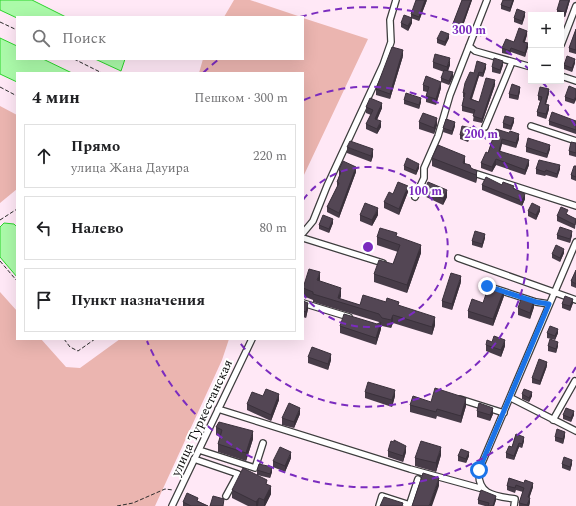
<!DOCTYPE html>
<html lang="ru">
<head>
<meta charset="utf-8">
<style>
  body { margin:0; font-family:Spectral,serif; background:#f6f6f6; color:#202124 }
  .controls { position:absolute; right:12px; top:12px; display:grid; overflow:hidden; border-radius:0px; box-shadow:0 4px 16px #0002 }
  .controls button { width:36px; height:36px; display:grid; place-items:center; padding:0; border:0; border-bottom:1px solid #e0e0e0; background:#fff; color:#202124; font:20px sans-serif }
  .stop { position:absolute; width:12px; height:12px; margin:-9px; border:3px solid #1a73e8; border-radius:50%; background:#fff }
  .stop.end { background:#1a73e8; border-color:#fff; box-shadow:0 1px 4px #0008 }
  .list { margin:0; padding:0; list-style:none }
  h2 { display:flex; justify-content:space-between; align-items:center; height:52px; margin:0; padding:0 16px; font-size:17px }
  h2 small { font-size:13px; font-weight:400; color:#757577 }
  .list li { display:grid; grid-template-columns:26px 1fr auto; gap:12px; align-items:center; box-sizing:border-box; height:64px; margin:0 8px 8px; padding:0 8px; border:1px solid #e0e0e0; border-radius:0px }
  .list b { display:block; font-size:15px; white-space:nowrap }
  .list p { margin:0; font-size:13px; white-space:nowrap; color:#757577 }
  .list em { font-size:13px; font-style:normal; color:#757577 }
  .icon { flex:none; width:22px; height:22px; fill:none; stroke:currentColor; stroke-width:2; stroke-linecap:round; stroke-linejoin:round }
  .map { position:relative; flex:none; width:576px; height:506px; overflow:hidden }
  .search { position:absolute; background:#fff; box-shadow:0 4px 16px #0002; left:16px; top:16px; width:288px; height:44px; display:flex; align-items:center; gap:10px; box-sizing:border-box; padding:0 14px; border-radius:0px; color:#757577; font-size:15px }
  .panel { position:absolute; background:#fff; box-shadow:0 4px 16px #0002; left:16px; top:72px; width:288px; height:268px; border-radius:0px }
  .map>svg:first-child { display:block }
  .green { fill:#ebb5b0 }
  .water { fill:#abfaa9; stroke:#2cd42c }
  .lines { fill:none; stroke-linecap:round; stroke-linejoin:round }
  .minor-casing { stroke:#3d3d3d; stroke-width:8 }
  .path { stroke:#2c2c2c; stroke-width:1; stroke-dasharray:4 2; stroke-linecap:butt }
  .minor { stroke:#fff; stroke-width:5.5 }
  .wall { fill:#473c48 }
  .shaded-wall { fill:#3a313b }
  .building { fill:#534654; stroke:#3a313b }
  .route { stroke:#1a73e8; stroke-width:5 }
  .ring { fill:none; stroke:#7b2cbf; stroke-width:2; stroke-dasharray:7 5 }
  .labels { text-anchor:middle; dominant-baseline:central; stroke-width:4; stroke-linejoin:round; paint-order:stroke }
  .street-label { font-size:13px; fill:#0a0a0a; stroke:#fff }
  .centre { fill:#7b2cbf; stroke:#fff; stroke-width:2 }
  .ring-label { font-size:12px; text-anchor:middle; font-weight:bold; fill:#7b2cbf; stroke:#fff; stroke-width:4; stroke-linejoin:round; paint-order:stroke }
</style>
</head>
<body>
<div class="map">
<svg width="576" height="506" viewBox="0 0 576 506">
  <rect width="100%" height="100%" fill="#ffe8f6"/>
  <path class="green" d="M234,0H250L301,17H224Z
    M303,18L368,39L303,177V73H199L203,59H303Z
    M0,106L17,115V189L0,203Z
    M0,292L17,311V339H41L66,367L80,368L120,339H229L222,360L155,506H0Z"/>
  <path class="water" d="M0,0H32L66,17L17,18L0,10Z
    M0,38L17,46V59H43L72,73H17V82L0,74Z
    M95,59H125L121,71Z
    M4,223L14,224L17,227V277L0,257V227Z"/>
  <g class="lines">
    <defs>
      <path id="minor" d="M561,45L576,6
        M469,46L475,51L531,67
        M561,76L576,81
        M531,126L576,141
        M485,127L512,62
        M474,173L576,206
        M415,197L424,178V168L438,136L450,95L487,0
        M303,233L313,221L327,186L383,65L391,42L390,20L396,0
        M303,238L383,263
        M458,258L576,300
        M487,286L536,302L549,304
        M303,303L349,317
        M511,398L576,431
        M460,399L504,413
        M218,409L410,469L483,489
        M553,420L575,381
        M199,450L255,468L263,443
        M194,459L238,474L226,496
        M172,506L252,339
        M379,506L382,496L410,505
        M409,506L418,479
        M514,506L515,499C494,496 477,495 479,470L576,242"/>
    </defs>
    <use href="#minor" class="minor-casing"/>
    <path class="path" d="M0,22L17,30
      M74,59L102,73
      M0,87L17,96
      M0,220L17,209
      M0,261L17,281
      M64,339L70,347L78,351L95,339
      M117,506L133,503L165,489L173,490"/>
    <use href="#minor" class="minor"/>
  </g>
  <path class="wall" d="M427,0L419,21L411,18V14Z
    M462,0H472L460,34L452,31V26Z
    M503,0H514L510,12L501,9V5Z
    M570,0L565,17L561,16V15L557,14V10Z
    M525,16L522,25L514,22V18Z
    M401,23H412L408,31L401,27Z
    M576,29V54L569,52V48Z
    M527,35L525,42L528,47L525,57L511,52L510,55L502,53V48Z
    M449,38L445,46L437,43V39Z
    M403,56L390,99L376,95V89Z
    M433,62L450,65L448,71L453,77L449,85L441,82V78L444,72L433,68Z
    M575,63L572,72L564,69V65Z
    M503,65L500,74L492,72V67Z
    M486,68L483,77L479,76L472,99L479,102L495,85L482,123L473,121L474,114L462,111V106L464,97H463V93L474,73Z
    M423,85L441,88L436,105L426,102V96L427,92L423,91Z
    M576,89L574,104L565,101V97Z
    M520,91L518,100L509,98V94Z
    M549,93L546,104L549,109L546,119L537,116V112L540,101L538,100V96Z
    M404,100L421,102L419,109L404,104Z
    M366,107L382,108L377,120L381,127L377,134L366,129V124L371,115L366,113Z
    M549,121H576V134L549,125Z
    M419,122L437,125L434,134L419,129Z
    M514,122L511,130L503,128V123Z
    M455,126L452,135L443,132V128Z
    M496,129L519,139L516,148L502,144L500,151L529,165L525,175L496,165L492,172L481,168V163L488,153Z
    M471,132L468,142L460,139V135Z
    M576,143V157L569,155V151Z
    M347,147L373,156L371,162L347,153Z
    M526,147L550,149L547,158L526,152Z
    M432,158L465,164L471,168L477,171V178L476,183L432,166Z
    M404,166L419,168L416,175L404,170Z
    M576,166V181L571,179V175Z
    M536,169H560L557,178L546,175L545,176L536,174Z
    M339,170L356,172L339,218L327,212V207L337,187V182L339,176Z
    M482,185H502L514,188L525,199L522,206L482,190Z
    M424,190L447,197L443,205L424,196Z
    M408,192L399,215L384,208V202L393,194Z
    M528,211H540L536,220L528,216Z
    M568,214V215L576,219L575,229L557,221V216Z
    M360,215H378L372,226L360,221Z
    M333,223L329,233L319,229V225Z
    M557,235H572L570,243L557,239Z
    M377,237H397L421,253L407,293L374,282V274L393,264L398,252L377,245Z
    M485,238L482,248L472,245V241Z
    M564,253L560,262L552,258V254Z
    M576,270V288L571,286V281Z
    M320,280V281L341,296L340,299L360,305L386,302L399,306L435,325L432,335L393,323L391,328L382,326L381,325V329L376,345L340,333V326L377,324L380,323L379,322L313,302V300L303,296V287Z
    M461,282L452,310L442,307V301Z
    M504,296L493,326L468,318V311L483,303Z
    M303,301L308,309L306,318L303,317Z
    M573,303L570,311L562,308V304Z
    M534,307L530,319L518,315V308Z
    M547,333H558L555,340L547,338Z
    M486,345L505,346L501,357L486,351Z
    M548,346H558L556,353L548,351Z
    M308,357L331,360L328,370L308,363Z
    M547,366L540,385L532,383V378Z
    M365,392L395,396L392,407L365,398Z
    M522,394L532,396L529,402L522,399Z
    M263,396L279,400L271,421L247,410V404Z
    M431,402L466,406L461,423L437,416L436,419L410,412V405Z
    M477,411L493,414L490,421L477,417Z
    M300,414L294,428L282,425V418Z
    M563,415H574L571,422L563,419Z
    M216,427L253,439L246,461L218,452V444L220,437L216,435Z
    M516,434L524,441L522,448L519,447L514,460L506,458V453L512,447Z
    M565,436L563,444L555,441V437Z
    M388,451L406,452L403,462L388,457Z
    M441,455L436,472L415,466V458Z
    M458,456H469L466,463L458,461Z
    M291,458L285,472L273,467V461Z
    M562,464H572L570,471L562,468Z
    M257,470L272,472L270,478L257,475Z
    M509,478L533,487L529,498L530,502L529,506H519V503L523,492L516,490L515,493L507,490V486Z
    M267,484L271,494L265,506H248L232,498V490Z
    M478,500H496L494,506H485L478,504Z
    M198,501L208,506H183V502Z"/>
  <path class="shaded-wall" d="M425,0H427L419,21V17Z
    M471,0H472L460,34V30Z
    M513,0H514L510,12V8Z
    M569,0H570L565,17V13Z
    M525,12V16L522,25V21Z
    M412,18V23L408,31V26Z
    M527,31V35L523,46V42Z
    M449,34V38L445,46V42Z
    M528,43V47L525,57V53Z
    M403,50V56L390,99V94Z
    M450,58V65L447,73V67Z
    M575,59V63L572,72V68Z
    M503,61V65L500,74V70Z
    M486,64V68L483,77V73Z
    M453,72V77L449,85V81Z
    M479,72V76L470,103V99Z
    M495,80V85L482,123V119Z
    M441,82V88L436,105V99Z
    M520,87V91L518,100V96Z
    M549,89V93L545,108V104Z
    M576,96V100L574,104V100Z
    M421,98V102L419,109V105Z
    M382,103V108L375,124V119Z
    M549,105V109L546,119V114Z
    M437,118V125L434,134V128Z
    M514,118V122L511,130V126Z
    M381,121V127L377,134V129Z
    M455,122V126L452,135V131Z
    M471,128V132L468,142V137Z
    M519,134V139L516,148V143Z
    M502,139V144L499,156V151Z
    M550,145V149L547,158V154Z
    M373,149V156L371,162V156Z
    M465,156V164L463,170V163Z
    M496,159V165L492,172V167Z
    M529,160V165L525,175V170Z
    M419,164V168L416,175V171Z
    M560,165V169L557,178V174Z
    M356,167V172L339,218V213Z
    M477,171V178L476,183V175Z
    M408,186V192L399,215V209Z
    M447,190V197L443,205V199Z
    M525,194V199L522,206V201Z
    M540,207V211L536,220V215Z
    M378,208V215L372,226V220Z
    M333,219V223L329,233V229Z
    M572,231V235L570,243V239Z
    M485,234V238L482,248V244Z
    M421,245V253L407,293V285Z
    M564,249V253L560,262V258Z
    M320,272V280L317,288V280Z
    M461,276V282L452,310V304Z
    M341,288V296L339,302L338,298Z
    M504,290V296L493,326V319Z
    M573,299V303L570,311V306Z
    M534,300V307L530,319V313Z
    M308,303V309L306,318V312Z
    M393,315V323L391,328V320Z
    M435,317V325L432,335V327Z
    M381,322V329L376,345V338Z
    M558,329V333L555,340V336Z
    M505,340V346L501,357V350Z
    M558,342V346L556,353V349Z
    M331,354V360L328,370V364Z
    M547,362V366L540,385V381Z
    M395,390V396L392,407V400Z
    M532,392V396L529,402V398Z
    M279,394V400L271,421V415Z
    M466,398V406L461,423V416Z
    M300,408V414L294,428V422Z
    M493,408V414L490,421V415Z
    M574,411V415L571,422V418Z
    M253,431V439L246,461V453Z
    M565,432V436L563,444V439Z
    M524,437V441L522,448V444Z
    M519,443V447L514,460V456Z
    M406,446V452L403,462V456Z
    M441,447V455L436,472V463Z
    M291,452V458L285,472V466Z
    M469,452V456L466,463V459Z
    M572,460V464L570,471V467Z
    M272,467V472L270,478V474Z
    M439,478V486L432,506H429Z
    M533,483V487L528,502V497Z
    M271,486V494L265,506H264V500Z
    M496,496V500L494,506H493Z
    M259,498L258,506H256V502Z
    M530,498V502L529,506H527Z"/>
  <path class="building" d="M416,0H425L419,17L411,14Z
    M462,0H471L460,30L452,26Z
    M503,0H513L510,8L501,5Z
    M560,0H569L565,13L557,10Z
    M517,9L525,12L522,21L514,18Z
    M404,15L412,18L408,26L401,23Z
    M519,28L527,31L523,42L528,43L525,53L511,48L510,51L502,48L506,39L514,42Z
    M576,29V50L569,48Z
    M441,31L449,34L445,42L437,39Z
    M392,47L403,50L390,94L376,89Z
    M435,54L450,58L447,67L433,62Z
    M567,56L575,59L572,68L564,65Z
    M494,58L503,61L500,70L492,67Z
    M477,61L486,64L483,73L479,72L470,99L479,102L486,78L495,80L482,119L473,116L475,110L462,106L465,93H463L465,83L470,72L474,73Z
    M444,70L453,72L449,81L441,78Z
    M426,76L441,82L436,99L426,96L429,87L423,85Z
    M512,84L520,87L518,96L509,94Z
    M569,86L576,89V96L574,100L565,97Z
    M540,87L549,89L545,104L549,105L546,114L537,112L542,97L538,96Z
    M406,93L421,98L419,105L404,100Z
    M370,98L382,103L375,119L381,121L377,129L366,124L373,110L366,107Z
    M552,112L576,121V130L549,121Z
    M423,113L437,118L434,128L419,122Z
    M505,116L514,118L511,126L503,123Z
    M446,119L455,122L452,131L443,128Z
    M462,126L471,128L468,137L460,135Z
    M496,129L509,133L510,131L519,134L516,143L502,139L499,151L529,160L525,170L496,159L492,167L481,163L486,152L488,153Z
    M528,138L550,145L547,154L526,147Z
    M350,141L373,149L371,156L347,147Z
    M571,142L576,143V153L569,151Z
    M438,145L465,156L463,163L470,165L471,168L477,171L476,175L432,158Z
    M407,158L419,164L416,171L404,166Z
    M539,160L560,165L557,174L546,170L545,172L536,169Z
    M343,161L356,167L339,213L327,207L339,183L337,182L341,172L339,170Z
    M574,166H576V177L571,175Z
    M486,177L502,185L503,182L514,186L513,188L525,194L522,201L482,185Z
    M398,182L408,186L399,209L384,202L389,192L393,194Z
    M428,182L447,190L443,199L424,190Z
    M365,203L378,208L372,220L360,215Z
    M532,203L540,207L536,215L528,211Z
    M561,207L568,210L566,214L576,219L575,225L557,216Z
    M323,215L333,219L329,229L319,225Z
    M560,227L572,231L570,239L557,235Z
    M380,228L397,233L396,236L421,245L407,285L374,274L379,260L393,264L400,245L377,237Z
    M475,231L485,234L482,244L472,241Z
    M556,245L564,249L560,258L552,254Z
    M309,269L320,272L317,280L341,288L338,298L360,305L363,295L386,302L387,298L399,302L398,305L435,317L432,327L393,315L391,320L382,318L379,314L313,294V292L303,288Z
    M576,270V284L571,281Z
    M451,273L461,276L452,304L442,301Z
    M489,285L504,290L493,319L468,311L472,299L483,303Z
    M522,296L534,300L530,313L518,308Z
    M565,296L573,299L570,306L562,304Z
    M303,301L308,303L306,312L303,311Z
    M344,314L377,324L381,322L376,338L340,326Z
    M550,326L558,329L555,336L547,333Z
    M494,336L505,340L501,350L486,345L487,340L492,342Z
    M550,339L558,342L556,349L548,346Z
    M312,347L331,354L328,364L308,357Z
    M539,359L547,362L540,381L532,378Z
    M368,382L395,390L392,400L365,392Z
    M435,388L466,398L461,416L437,409L436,412L410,405L413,396L431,402Z
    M266,389L279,394L271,415L247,404L252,392L263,396Z
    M524,389L532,392L529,398L522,394Z
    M289,403L300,408L294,422L282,418Z
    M479,403L493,408L490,415L477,411Z
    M566,408L574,411L571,418L563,415Z
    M219,422L253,431L246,453L218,444L222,430L216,427Z
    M557,429L565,432L563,439L555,437Z
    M516,434L524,437L522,444L519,443L514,456L506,453L509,446L512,447Z
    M394,440L406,446L403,456L388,451L391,441L394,442Z
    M421,441L441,447L436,463L415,458Z
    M280,447L291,452L285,466L273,461Z
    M461,449L469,452L466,459L458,456Z
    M564,457L572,460L570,467L562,464Z
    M259,464L272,467L270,474L257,470Z
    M243,468L267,480L266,484L271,486L264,500L259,498L256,502L232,490Z
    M423,473L439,478L429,506H412Z
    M509,478L524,483L525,480L533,483L528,497L530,498L527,505L519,503L524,488L516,485L515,488L507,486Z
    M481,490L496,496L493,506H488L489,503L478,500Z
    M187,493L198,498L197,501L208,506H191L183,502Z
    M213,496L224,499L223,506H210Z
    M384,497L403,503L402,506H380Z"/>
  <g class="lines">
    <path class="route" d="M479,470L549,304L536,302L487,286"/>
  </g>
  <g class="ring">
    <path d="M303 200A80 80 0 1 1 303 294"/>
    <path d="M304 100A160 160 0 1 1 238 340"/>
    <path d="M576 367A240 240 0 0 1 147 341M203 73A240 240 0 0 1 219 59M300 17A240 240 0 0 1 530 70M542 82A240 240 0 0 1 576 127"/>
  </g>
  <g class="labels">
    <g class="street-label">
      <text transform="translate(202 418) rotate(-65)">улица Туркестанская</text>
    </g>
  </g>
  <circle cx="368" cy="247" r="6" class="centre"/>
  <g class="ring-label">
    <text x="469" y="34">300 m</text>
    <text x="481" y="138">200 m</text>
    <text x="425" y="195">100 m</text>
  </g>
</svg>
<div class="controls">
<button>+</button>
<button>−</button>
</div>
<div class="stop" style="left:479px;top:470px"></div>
<div class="stop end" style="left:487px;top:286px"></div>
<div class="search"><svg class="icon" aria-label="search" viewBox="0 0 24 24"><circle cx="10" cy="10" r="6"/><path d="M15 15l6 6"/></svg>Поиск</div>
<section class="panel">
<h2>4 мин<small>Пешком · 300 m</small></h2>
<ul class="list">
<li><svg class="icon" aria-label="ahead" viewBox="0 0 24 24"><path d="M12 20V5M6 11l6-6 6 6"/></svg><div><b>Прямо</b><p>улица Жана Дауира</p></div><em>220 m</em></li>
<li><svg class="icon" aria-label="left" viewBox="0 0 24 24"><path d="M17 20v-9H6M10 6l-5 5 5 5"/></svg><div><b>Налево</b></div><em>80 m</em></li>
<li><svg class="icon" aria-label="arrive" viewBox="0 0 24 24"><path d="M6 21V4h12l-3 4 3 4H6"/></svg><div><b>Пункт назначения</b></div></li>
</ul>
</section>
</div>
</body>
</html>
